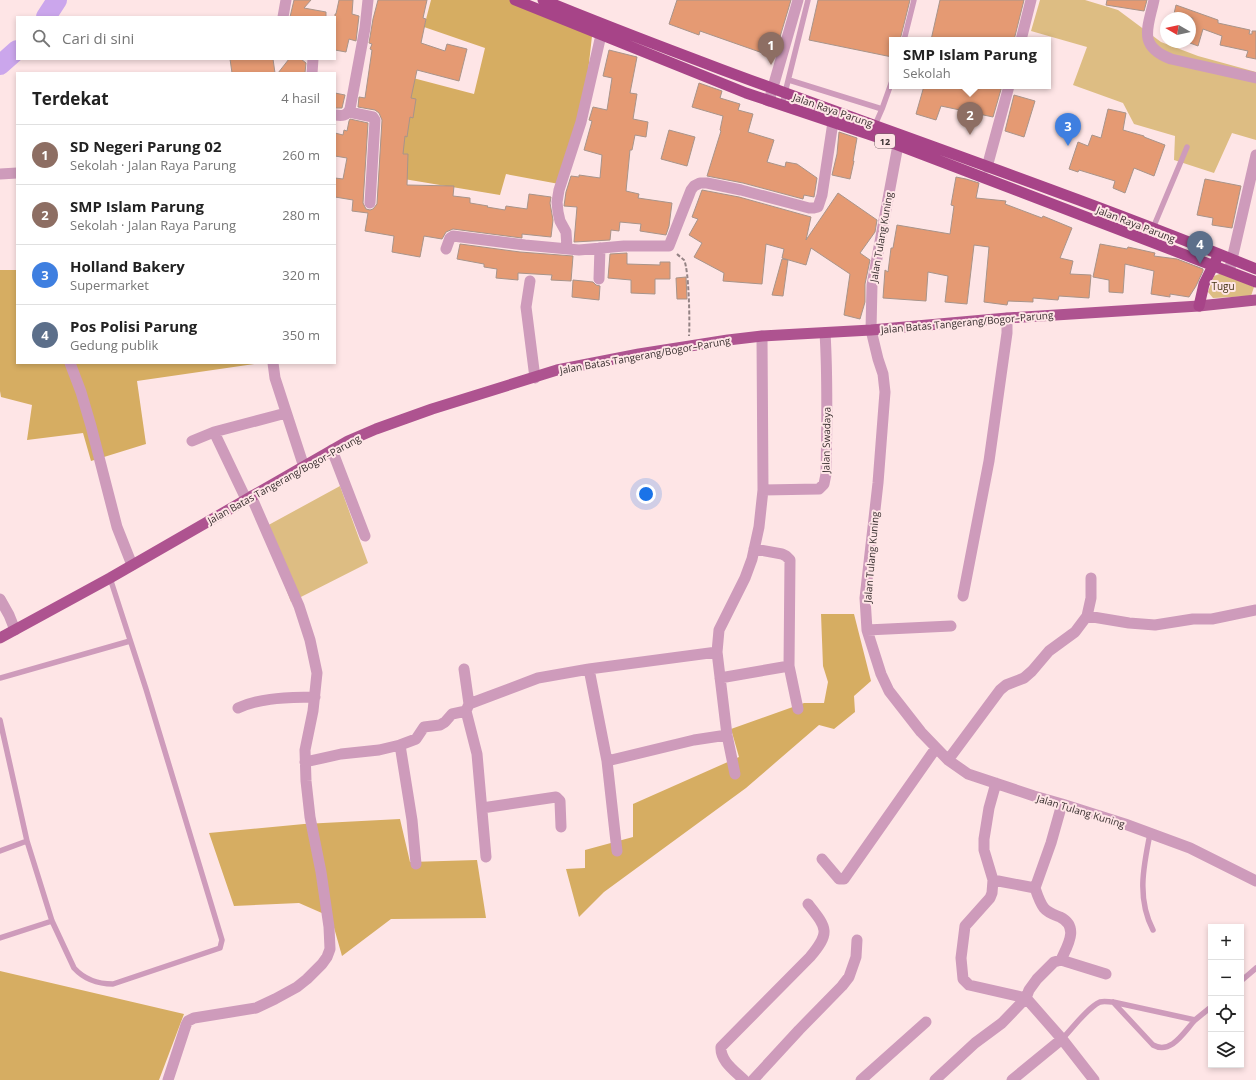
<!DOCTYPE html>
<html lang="id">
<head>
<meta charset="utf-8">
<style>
  body { margin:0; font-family:"Open Sans",sans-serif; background:#f6f6f6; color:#222 }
  .controls { position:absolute; right:12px; bottom:12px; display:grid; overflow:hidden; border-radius:0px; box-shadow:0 2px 6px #0003 }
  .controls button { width:36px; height:36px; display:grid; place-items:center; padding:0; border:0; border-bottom:1px solid #e0e0e0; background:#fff; color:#222; font:20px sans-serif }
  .compass { position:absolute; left:1160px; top:12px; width:36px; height:36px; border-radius:50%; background:#fff; box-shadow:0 2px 6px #0003; rotate:279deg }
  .you { position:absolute; left:646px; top:494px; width:14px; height:14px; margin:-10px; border:3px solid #fff; border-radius:50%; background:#1a73e8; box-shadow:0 0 0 6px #1a73e833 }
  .badge { display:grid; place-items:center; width:26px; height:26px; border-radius:50%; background:#b45309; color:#fff; font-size:13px; font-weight:700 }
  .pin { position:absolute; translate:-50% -33px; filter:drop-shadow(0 1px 2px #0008) }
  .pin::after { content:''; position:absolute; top:21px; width:14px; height:12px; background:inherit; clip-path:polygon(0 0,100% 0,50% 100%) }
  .popup { position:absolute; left:889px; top:37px; width:162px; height:52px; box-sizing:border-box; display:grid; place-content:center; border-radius:0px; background:#fff; filter:drop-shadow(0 1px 3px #0005); font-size:13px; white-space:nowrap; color:#767676 }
  .popup b { font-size:15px; color:#222 }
  .popup::after { content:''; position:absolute; left:50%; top:100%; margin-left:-8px; border:8px solid transparent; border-top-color:#fff }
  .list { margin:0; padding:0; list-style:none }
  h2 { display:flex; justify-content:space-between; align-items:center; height:52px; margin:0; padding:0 16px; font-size:17px }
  h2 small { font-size:13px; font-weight:400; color:#767676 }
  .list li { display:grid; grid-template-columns:26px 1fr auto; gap:12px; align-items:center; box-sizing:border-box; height:60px; padding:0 16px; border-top:1px solid #e0e0e0 }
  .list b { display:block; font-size:15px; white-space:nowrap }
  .list p { margin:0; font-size:13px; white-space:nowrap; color:#767676 }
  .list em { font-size:13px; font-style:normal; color:#767676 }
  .icon { flex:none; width:22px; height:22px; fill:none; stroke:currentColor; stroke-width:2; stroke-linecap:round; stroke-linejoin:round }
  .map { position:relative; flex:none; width:1256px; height:1080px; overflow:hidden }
  .search { position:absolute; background:#fff; box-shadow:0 2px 6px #0003; left:16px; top:16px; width:320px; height:44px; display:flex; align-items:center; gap:10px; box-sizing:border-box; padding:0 14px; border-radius:0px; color:#767676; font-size:15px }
  .panel { position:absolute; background:#fff; box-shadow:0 2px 6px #0003; left:16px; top:72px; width:320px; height:292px; border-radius:0px }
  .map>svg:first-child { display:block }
  .green { fill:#ddbd83 }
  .forest { fill:#d6ad62 }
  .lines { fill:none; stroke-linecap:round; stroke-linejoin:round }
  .river { stroke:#cba6ec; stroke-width:20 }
  .building { fill:#e59a73; stroke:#a8948a }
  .path { stroke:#948384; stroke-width:2; stroke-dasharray:4 2; stroke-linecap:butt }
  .service { stroke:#ce9bbb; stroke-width:5.5 }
  .minor { stroke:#ce9bbb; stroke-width:11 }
  .primary { stroke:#ae5390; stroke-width:11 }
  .trunk { stroke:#a74488; stroke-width:11 }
  .labels { text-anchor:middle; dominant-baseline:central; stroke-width:4; stroke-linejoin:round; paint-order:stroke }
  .shield { fill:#fee5e6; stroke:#736666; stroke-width:1 }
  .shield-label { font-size:9px; font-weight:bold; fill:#382f2f }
  .street-label { font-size:10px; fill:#382f2f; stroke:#fee5e6 }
  .park-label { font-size:10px; fill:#463514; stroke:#fee5e6 }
</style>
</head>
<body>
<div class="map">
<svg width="1256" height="1080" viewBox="0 0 1256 1080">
  <rect width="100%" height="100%" fill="#fee5e6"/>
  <path class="green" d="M1040,0H1085L1118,10L1161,42L1198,56L1256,72V140L1232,133L1214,173L1174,160L1175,136L1134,124L1123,103L1073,85L1087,47L1031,31Z
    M1222,273L1254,287L1251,296L1213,298L1208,292L1214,276Z
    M340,486L368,563L291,602L263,528Z"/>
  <path class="forest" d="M431,0H522L593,27L586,90L559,184L506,174L500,195L398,178L413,78L474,94L485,48L424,27Z
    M0,270H17V363H261L137,381L146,444L91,461L83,433L27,440L32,405L1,397L0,391Z
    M821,614H854L871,681L854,696L855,712L834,729L819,725L746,788L604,892L579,917L566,869L585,868V850L633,837V804L739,757L731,729L804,703H824L828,682L823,666Z
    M400,819L410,862L477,860L486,918L391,919L342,956L331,917L299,903L234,906L209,833L304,824Z
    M0,971L184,1014L159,1080H0Z"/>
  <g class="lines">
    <path class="river" d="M46,17L57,0
      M0,65L17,50"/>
  </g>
  <path class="building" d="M294,0H311L304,8L326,12V17H290Z
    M339,0H353L352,14L359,16L356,41L349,39L346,52L335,50V14H336Z
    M378,0H427L423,18L426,19L421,43L445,51L447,44L467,49L459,81L417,70L411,98L416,99L413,118L410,117L407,137L405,136L403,154H408L407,185L454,186L453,196L470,198V203L488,206L487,207L505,210L506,206L527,209L529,194L551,197L550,203L553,220L551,237L522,234V238L453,229L446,232L442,239L424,236L420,257L392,252L394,236L365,231L368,213L352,211L353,200L335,197V178L343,179L347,158L335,156V133L343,135L344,130L347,131L349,121L350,119L368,123L363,203L366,209L370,210L373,209L377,204L382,120L379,113L375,110L358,107L359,97L365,98L372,50L370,49L372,44L369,43L373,19Z
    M677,0H791L774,57L700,31L699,35L669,24Z
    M818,0H910L900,40H892V57L809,40Z
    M940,0H1024L1014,40H931Z
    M1107,0H1147L1144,11L1106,5Z
    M1176,5L1218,20V23L1250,30L1249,34H1252V31H1256V59L1246,57L1248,51L1220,45L1222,36L1203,29L1198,46L1190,43V28L1193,18H1173Z
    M609,50L637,57L630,93L637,94L633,119L648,122L646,137L635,135L632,150H630L626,191L639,194L638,198L672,203L669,226L666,235L640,231L641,224L620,222L619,231L611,230L610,240L574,242L577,207L564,206L566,192L571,176L579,177V175L600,178L602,155L584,150L592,121L589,120L593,107L607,110L612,78L603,76Z
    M230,59H273L275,73H232Z
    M289,59H301L306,63L305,73H278Z
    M699,83L722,91L720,98L740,104L738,110L753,114L748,132L774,140L767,162L785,167L786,162L797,164L817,178L814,197L804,195L803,199L743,183L707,176L721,131L720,130L723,116L692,107Z
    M924,86H1002L993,117L941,106L936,120L916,114Z
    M335,93L345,95L342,108H335Z
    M1014,95L1035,101L1024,137L1005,131Z
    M1108,109L1126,113L1123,130L1144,136V137L1165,145L1154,176L1134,168L1125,193L1113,188L1115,181L1079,170L1078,172L1069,169L1078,142L1088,146L1092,135L1101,138Z
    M669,130L695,137L687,166L661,159Z
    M839,132L857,138L853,161H854L850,179L832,175L837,154Z
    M956,177L966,179L979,183L976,198L1006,201L1005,204L1042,218L1043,216L1072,228L1060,258L1073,261L1070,274L1091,275L1089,298L1059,296L1058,300L1033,298V302L1008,301L1007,305L984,302L989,247L974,245L967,304L945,302L948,276L928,272L926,301L883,298L885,270L888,272L891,248H893L897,225L950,234L954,206L951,205Z
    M1205,179L1241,186L1232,228L1212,225L1213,218L1197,215Z
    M702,190L739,197L811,217L806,240L838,193L877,220L875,232L860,253L870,260L865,284V302L860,319L844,315L850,274L811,248L806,265L782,258L784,249L766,244L762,284L723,281L724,273L694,257L702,243L689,235L698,219L692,217Z
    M460,244L520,252L573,256L571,281L551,280L552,275L518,273V280L496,278L497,269L484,267V264L457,259Z
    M1100,244L1127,249L1128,247L1155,253L1154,256L1177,259L1203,269V271L1196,286L1189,297L1170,294V297L1151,294L1154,271L1125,264L1123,293L1109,292V280L1093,277Z
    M627,253V264L660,265V262H670V279H655V294L631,293V280L608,278L610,254Z
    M782,259L788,260L783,296L772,295Z
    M686,277L687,299H677L676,278Z
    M573,280L593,282L596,285L600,286L599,300L572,297Z"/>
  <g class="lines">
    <path class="path" d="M677,254C679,256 682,258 684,260C689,269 690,324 689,336"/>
    <path class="service" d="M904,40L914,0
      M789,80L882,109L892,81
      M782,105L808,0
      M875,125L882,109
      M1153,228L1187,147
      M0,678L130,641
      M0,720L27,841L52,921L74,968C84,979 98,984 113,984L220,948L222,940L146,689L110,578
      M1150,834C1143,868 1137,899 1153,930
      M0,851L27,841
      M0,938L52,921
      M1241,981L1256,968
      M1113,1002L1153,1045C1171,1055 1184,1032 1195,1020
      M1062,1039C1072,1029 1087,1008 1100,1002C1104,1001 1109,1002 1113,1002L1195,1020L1211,1007"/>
    <path class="minor" d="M1154,0C1148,28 1137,46 1171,59L1256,78
      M283,17L286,0
      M1021,40L1031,0
      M312,73L313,59
      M769,101L798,0
      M349,112L373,117L375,120L370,203
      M335,115C342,116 347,116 350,109L365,28L368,0
      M898,145L872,285L871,330L878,359L883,374L885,392L878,483L865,598L867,630L881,674L889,691L921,732L948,760L968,774L1034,796L1062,804L1125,824L1190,848L1256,881
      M987,167L1009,86
      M0,174L17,173
      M567,248L566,232L560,221L558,212L557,202L559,190L581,122L601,35
      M446,249L450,238L453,236L525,245L579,250L624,246H669L691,190L694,186L700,183H707L741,190L809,208H814L818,207L822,195L833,122
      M1230,268L1256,155
      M599,279L600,248
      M530,281L526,307L535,378
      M70,363L81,392L91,426L117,527L132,565
      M273,363L275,378L304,467
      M214,432L246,499
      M192,441L214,432L286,413
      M332,450L365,536
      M763,490L819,489L824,484L826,474C827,427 828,380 825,333
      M754,549L782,554L786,556L790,560L789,666L798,709
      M963,596L989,461L1007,333V318
      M0,599L9,615L15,630
      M1087,616L1091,598V578
      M867,630L951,626
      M464,669L469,704L466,711L477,754L486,857
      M589,669L607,761L617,851
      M720,678L789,666
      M469,704L538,678L589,669L717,652
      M238,708C262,697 289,698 315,697
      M400,745L412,820L416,864
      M948,760L1000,690L1006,685L1024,678L1032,671L1049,651L1075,632L1087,616L1129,623L1155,625L1193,619H1212L1256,610
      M607,761L694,740L727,735
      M305,762L341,754L379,750L400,745L416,739L424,727L440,725L445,722L452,714L466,711
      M735,774L727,735L717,652L719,630L745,578L752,559L759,527L763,490L762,336
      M996,783L989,808L984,839V850L993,880L1035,888
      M482,808L556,797L560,801L561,827
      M822,859L839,879H844L936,748
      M993,880L992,893L990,898L965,926L961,958L963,979L969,985L1026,998L1062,1039L1094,1080
      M1061,960C1067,946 1080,927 1060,917C1055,915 1048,913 1044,908C1040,903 1037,894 1035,888L1051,843L1062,804
      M168,1080L186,1025L188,1021L194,1018L256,1008L275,999L297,987L307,979L322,964L327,957L330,949L329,927L321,872L310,817L306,781L305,750L313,711L317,673L310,640L299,606L251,496
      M744,1080C735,1071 720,1061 721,1047L810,957C831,932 827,928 808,904
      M753,1080L799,1030L842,986L849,977L856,957L857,940
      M861,1080L926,1022
      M935,1080L975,1043L1002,1023L1026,998L1029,990L1037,979L1054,962L1061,960L1106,974
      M1012,1080L1062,1039"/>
    <path class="primary" d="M0,638L110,578L348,441L376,429L432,409L557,370L639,354L728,340L762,336L871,330L1007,318L1199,306L1256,300"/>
    <path class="trunk" d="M515,0L746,93L877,137L1256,282
      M543,0C778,96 1021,173 1256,269
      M1199,306L1204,284L1216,260"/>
  </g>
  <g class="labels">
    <rect class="shield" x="875" y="134" width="20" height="14" rx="3"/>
    <g class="shield-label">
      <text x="885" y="141">12</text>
    </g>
    <g class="street-label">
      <text transform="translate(833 110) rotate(19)">Jalan Raya Parung</text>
      <text transform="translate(1136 224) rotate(21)">Jalan Raya Parung</text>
      <text transform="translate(881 237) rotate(-80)">Jalan Tulang Kuning</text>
      <text transform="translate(967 322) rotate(-5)">Jalan Batas Tangerang/Bogor–Parung</text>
      <text transform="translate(645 355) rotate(-10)">Jalan Batas Tangerang/Bogor–Parung</text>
      <text transform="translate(826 440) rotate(-89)">Jalan Swadaya</text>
      <text transform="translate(284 479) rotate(-29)">Jalan Batas Tangerang/Bogor–Parung</text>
      <text transform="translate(871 557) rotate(-85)">Jalan Tulang Kuning</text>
      <text transform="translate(1081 811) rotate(17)">Jalan Tulang Kuning</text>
    </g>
    <g class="park-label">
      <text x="1223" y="286">Tugu</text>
    </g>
  </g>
</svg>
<div class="controls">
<button>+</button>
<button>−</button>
<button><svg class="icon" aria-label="locate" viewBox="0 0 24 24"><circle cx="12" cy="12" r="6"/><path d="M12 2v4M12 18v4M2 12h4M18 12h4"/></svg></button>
<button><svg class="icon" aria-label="layers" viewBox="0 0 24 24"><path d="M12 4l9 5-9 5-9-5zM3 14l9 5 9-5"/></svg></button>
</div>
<svg class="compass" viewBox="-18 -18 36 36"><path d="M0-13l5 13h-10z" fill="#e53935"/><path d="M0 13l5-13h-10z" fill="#767676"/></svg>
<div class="you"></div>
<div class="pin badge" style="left:771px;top:65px;background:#8d6e63">1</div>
<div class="pin badge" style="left:970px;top:135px;background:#8d6e63">2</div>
<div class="popup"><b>SMP Islam Parung</b>Sekolah</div>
<div class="pin badge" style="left:1068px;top:146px;background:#3f7fe0">3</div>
<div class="pin badge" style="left:1200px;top:264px;background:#5c6f8a">4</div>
<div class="search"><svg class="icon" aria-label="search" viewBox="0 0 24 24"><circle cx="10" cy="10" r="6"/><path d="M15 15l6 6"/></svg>Cari di sini</div>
<section class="panel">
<h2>Terdekat<small>4 hasil</small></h2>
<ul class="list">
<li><span class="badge" style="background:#8d6e63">1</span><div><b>SD Negeri Parung 02</b><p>Sekolah · Jalan Raya Parung</p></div><em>260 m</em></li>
<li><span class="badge" style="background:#8d6e63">2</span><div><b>SMP Islam Parung</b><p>Sekolah · Jalan Raya Parung</p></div><em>280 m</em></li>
<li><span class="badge" style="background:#3f7fe0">3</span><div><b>Holland Bakery</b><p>Supermarket</p></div><em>320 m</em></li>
<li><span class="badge" style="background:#5c6f8a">4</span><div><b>Pos Polisi Parung</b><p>Gedung publik</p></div><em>350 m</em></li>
</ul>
</section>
</div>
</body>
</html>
